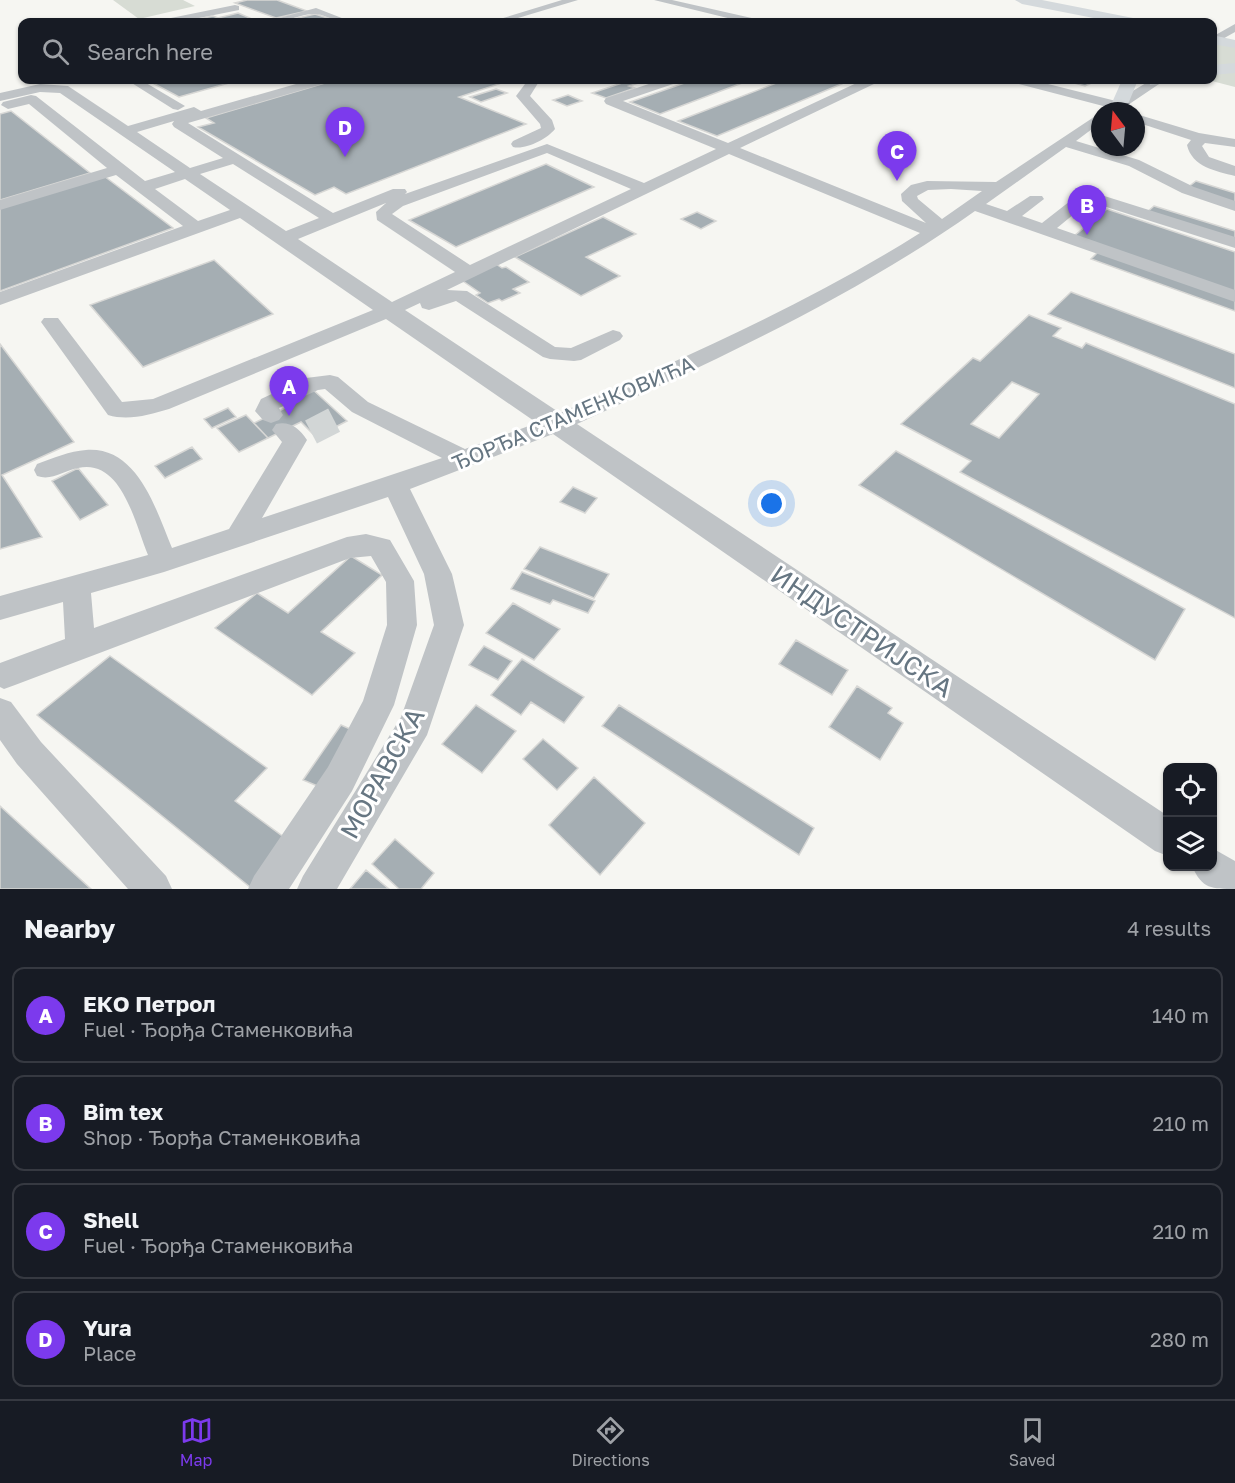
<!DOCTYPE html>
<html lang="en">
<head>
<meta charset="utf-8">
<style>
  body { margin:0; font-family:"Golos Text",sans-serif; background:#242831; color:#f1f3f6 }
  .controls { position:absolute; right:18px; bottom:18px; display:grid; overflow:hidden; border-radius:12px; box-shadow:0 2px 4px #0004 }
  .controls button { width:54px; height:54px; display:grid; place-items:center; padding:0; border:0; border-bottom:2px solid #363941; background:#171b24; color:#f1f3f6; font:30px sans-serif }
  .compass { position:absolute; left:1091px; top:102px; width:54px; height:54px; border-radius:50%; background:#171b24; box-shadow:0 2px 4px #0004; rotate:344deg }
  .you { position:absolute; left:772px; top:504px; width:21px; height:21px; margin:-15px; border:4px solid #fff; border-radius:50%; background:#1a73e8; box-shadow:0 0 0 9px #1a73e833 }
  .badge { display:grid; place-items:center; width:39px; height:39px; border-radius:50%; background:#7c3aed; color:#fff; font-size:20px; font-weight:700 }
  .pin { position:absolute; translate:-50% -50px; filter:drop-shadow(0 2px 3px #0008) }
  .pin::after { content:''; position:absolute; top:32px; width:21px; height:18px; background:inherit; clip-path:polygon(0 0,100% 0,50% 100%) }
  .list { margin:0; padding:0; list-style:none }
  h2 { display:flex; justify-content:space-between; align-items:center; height:78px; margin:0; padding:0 24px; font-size:26px }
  h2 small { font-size:20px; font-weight:400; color:#9ea1a6 }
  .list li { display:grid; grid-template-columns:39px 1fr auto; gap:18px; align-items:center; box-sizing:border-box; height:96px; margin:0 12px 12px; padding:0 12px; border:2px solid #363941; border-radius:12px }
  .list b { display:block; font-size:22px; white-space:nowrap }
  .list p { margin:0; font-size:20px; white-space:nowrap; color:#9ea1a6 }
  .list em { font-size:20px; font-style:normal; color:#9ea1a6 }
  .icon { flex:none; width:33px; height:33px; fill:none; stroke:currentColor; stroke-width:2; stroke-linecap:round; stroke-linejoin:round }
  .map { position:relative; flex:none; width:1235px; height:889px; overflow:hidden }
  .search { position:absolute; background:#171b24; box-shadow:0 2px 4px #0004; left:18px; right:18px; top:18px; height:66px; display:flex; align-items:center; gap:15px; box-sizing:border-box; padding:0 21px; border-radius:12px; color:#9ea1a6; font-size:22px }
  .sheet { height:510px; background:#171b24 }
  nav { display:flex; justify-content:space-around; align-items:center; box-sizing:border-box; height:84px; border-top:2px solid #363941; background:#171b24; font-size:16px; color:#9ea1a6 }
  nav a { display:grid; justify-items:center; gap:3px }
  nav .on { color:#7c3aed }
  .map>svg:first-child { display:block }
  .green { fill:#d7dcd4 }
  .building { fill:#a5aeb3; stroke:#d7d7d5; stroke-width:1.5; fill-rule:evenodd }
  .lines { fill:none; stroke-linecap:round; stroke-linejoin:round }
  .minor-tunnel { stroke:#d2d6d6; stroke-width:26; stroke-dasharray:26 13; stroke-linecap:butt }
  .minor { fill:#bfc3c6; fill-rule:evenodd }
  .major { fill:#d4d9dc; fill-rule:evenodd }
  .labels { text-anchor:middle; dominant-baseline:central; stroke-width:6; stroke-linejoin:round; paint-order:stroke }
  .street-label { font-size:21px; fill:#667682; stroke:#fff }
  .near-street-label { font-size:26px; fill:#667682; stroke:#fff }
</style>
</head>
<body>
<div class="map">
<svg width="1235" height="889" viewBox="0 0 1235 889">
  <rect width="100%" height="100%" fill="#f6f6f2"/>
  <path class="green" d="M113,0H183L195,6L139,19Z
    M1213,44H1235V87L1208,80H1212Z"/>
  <path class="building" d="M247,0H277L307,11L276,18L235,3Z
    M238,13L259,22H184L213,16L218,18Z
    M315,14L340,22L285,21Z
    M147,80H232L236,81L179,97Z
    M335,80H511L459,97L526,124L346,194L334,187L315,195L198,127L214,123L206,118Z
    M631,80H648L629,86L635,88L606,98L592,93Z
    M693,80H750L660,114L630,102Z
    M784,80H851L717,136L678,121Z
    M1069,80H1091L1096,81L1085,86L1067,81Z
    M496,89L507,93L481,102L470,97Z
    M568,95L582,101L567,106L553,100Z
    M11,111L90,173L0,200V114Z
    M546,164L594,187L456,247L409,220Z
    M104,176L173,228L0,291V208Z
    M1196,181L1235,193V203L1187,188Z
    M1154,206L1235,231V241L1146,213Z
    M1107,209L1235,252V293L1074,236Z
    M697,212L716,221L701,229L681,219Z
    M603,217L636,234L586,257L620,276L581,296L515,257Z
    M1100,250L1235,297V311L1091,259Z
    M214,260L273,314L143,367L90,305Z
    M496,264L502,268L506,267L529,282L513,289L520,293L502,301L499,299L488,303L476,295L480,293L460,279Z
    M1071,292L1235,354V388L1048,314Z
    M1029,315L1061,328L1053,336L1082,348L1086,343L1235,404V618L960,472L971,461L901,424L973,358L980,361ZM1012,382L1039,394L999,438L971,424Z
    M0,344L74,442L2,475L42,537L0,549Z
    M310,387L347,421L316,437L301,422L268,438L254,423L287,407L281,401Z
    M228,408L236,417L212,428L204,419Z
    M246,415L268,438L239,452L217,428Z
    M192,447L202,459L165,478L155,466Z
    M896,451L1185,609L1155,660L859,485Z
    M78,468L108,505L80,520L52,481Z
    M573,487L597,498L585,513L560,502Z
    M540,547L609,574L594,598L524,569Z
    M351,556L382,575L321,632L355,653L312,695L215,628L257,593L288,613Z
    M522,572L595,601L588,613L553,600L550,604L511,589Z
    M513,603L560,629L534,660L486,633Z
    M796,640L848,670L832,695L779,664Z
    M484,646L512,661L498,680L469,665Z
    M110,656L267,768L235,801L289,841L250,887L37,715Z
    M522,659L584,697L564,723L531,702L521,715L491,695Z
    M857,686L892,708L888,713L903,723L880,760L829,727Z
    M476,705L516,731L482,773L442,744Z
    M619,705L814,828L799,855L602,726Z
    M341,725L357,732L320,787L303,780Z
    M543,739L578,768L557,790L523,759Z
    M594,777L645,823L600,875L549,825Z
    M0,806L91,889H0Z
    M395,839L434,873L421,889H399L372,864Z
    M366,870L389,889H350Z"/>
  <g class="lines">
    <path class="minor-tunnel" d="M311,432L342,416"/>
    <path class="minor" d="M562,0H578L505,22H490Z
      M654,0H672L756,19L761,22H744Z
      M235,5L239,6V10L179,22H161L166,19Z
      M316,8L352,22C337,24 330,16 316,14C301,13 283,24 265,22Z
      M1235,24V32L1212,45V37Z
      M127,80H141L185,106L178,110L173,109Z
      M310,80H328L326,83L188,123L333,213L393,189H405L407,192L405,194L547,144L644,183L716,149L606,104L604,101L606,98L661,80H678L676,83L623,101L728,143L863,80H878L876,83L740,148L926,223L902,201L901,194L911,185L927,181L996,182L1100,113V123L1076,141L1139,160L1194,187L1235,201V211L1182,193L1129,166L1066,147L986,204L1007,211L1030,196H1042L1044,199L1022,216L1042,223L1074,198L1098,194L1235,237V248L1097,204L1085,205L1057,228L1235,290V302L975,211C852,298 714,361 577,424L1168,816V856L1155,851L553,434L410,489L452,574L464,625L427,735L337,889H297L303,876L401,717L434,625L424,574L388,497L164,572L91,593L94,628L347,537L366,534L390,540L414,581L417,625L394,705L352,791L289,889H248L254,876L328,767L363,701L387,625L386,582L371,556L350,558L15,685L4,689L0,687V663L65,639L63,602L0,620V596L148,555C135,524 122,458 78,468C63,471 52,481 37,476L34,470L37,464C53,458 70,451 86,450C138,446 156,510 172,548L229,529L282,442L272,430L276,424C290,421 299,428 307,440L262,518L442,458L352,412L325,389L318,390L279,408L283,415L279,420L271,423L263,420L255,411L261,399L306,378L330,375L338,377L368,402L465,449L537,423L386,319L169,409C149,415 128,421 108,415L41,322L44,318H58L122,402L153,399L373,310L240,218L0,305V292L183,226L116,175L0,210V200L107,168L29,104L8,109L1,105L3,102L31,95L36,96L145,181L175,172L60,93L40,92L0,101V93L40,84L68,86L128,126L194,107L201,111ZM174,121L172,124L174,127L223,158L190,168L137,132ZM547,153L631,189L470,265L392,214L403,206ZM729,154L920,233C806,305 683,358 560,413L405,310L420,303L422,308L429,310L456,301L543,357L550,359L574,361L581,360L620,340L623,336L620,332L613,330L571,348L555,347L467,291L447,290ZM233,164L319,218L286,231L200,174ZM185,179L230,210L198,221L155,189ZM951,189L982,191L942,219L918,199L917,196L928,190ZM386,203L376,212L377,220L455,272L392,302L298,239Z
      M528,80H540L530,96L552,120L555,129C547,139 526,150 513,147L511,144L513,141L541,128L540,124L516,96Z
      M1013,80H1032L1116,101L1151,80H1165L1119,111H1103L1107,107L1015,83Z
      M1136,114L1199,133L1235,139V147L1205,143L1202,146L1209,157L1235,166V176C1216,171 1192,167 1187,145L1191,140L1136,122Z
      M0,698L11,702L41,742L166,876L172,889H128L17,764L0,740Z
      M1212,848L1235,861V889C1212,889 1202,889 1192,866H1212Z"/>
    <path class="major" d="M1015,0H1042L1133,18L1140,22H1114L1022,4Z
      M1212,35L1235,40V48L1212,44Z
      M1235,63V73L1212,75V65Z
      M1122,80H1138L1126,109H1114L1111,105Z
      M1149,80H1172L1170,83L1150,85Z"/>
  </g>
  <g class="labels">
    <g class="street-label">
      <text transform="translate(573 413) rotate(-23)">ЂОРЂА СТАМЕНКОВИЋА</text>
    </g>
    <g class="near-street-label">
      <text transform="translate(862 631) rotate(34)">ИНДУСТРИЈСКА</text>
      <text transform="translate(382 773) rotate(-61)">МОРАВСКА</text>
    </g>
  </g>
</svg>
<div class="controls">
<button><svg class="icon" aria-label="locate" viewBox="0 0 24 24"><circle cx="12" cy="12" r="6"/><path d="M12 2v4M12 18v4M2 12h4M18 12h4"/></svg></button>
<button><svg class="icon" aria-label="layers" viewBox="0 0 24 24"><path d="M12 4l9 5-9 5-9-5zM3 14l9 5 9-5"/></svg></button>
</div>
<svg class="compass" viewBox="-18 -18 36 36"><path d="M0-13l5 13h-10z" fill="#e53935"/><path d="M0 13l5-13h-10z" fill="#9ea1a6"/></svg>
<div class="you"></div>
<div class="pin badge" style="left:289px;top:416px">A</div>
<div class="pin badge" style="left:1087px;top:235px">B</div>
<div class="pin badge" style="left:897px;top:181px">C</div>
<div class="pin badge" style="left:345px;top:157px">D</div>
<div class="search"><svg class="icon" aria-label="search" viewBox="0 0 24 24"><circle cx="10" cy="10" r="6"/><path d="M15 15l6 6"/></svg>Search here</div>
</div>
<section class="sheet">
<h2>Nearby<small>4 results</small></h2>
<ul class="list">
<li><span class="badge">A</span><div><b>ЕКО Петрол</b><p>Fuel · Ђорђа Стаменковића</p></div><em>140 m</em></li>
<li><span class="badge">B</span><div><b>Bim tex</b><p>Shop · Ђорђа Стаменковића</p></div><em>210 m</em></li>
<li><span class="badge">C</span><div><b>Shell</b><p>Fuel · Ђорђа Стаменковића</p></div><em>210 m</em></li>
<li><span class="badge">D</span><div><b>Yura</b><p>Place</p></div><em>280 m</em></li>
</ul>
</section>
<nav>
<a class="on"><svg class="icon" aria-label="map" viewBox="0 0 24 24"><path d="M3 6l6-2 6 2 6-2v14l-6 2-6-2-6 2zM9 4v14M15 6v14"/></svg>Map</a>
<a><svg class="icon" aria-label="directions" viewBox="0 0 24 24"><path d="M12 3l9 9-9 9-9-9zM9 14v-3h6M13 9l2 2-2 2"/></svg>Directions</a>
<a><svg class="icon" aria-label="saved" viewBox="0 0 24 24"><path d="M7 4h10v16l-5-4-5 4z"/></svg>Saved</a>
</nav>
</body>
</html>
